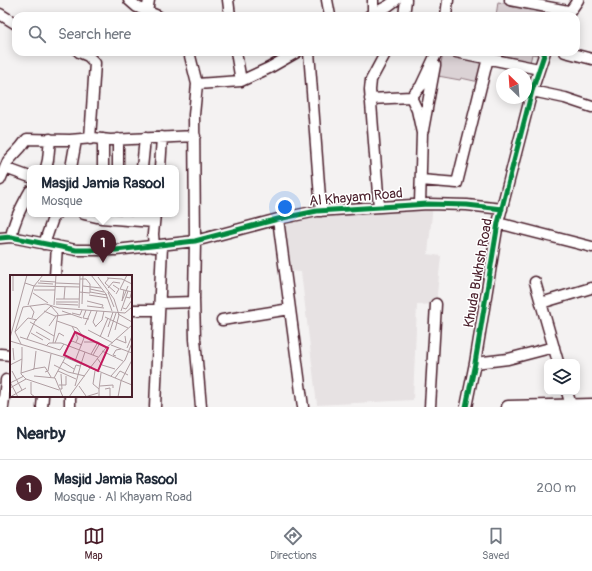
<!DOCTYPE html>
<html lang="en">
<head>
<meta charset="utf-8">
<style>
  body { margin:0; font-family:Pangolin,sans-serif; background:#f6f6f7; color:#1f2937 }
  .controls { position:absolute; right:12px; bottom:12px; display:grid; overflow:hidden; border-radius:8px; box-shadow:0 2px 10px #0003 }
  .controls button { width:36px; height:36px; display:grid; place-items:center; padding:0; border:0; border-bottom:1px solid #e0e1e3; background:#fff; color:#1f2937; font:20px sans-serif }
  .compass { position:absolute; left:496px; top:68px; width:36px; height:36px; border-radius:50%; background:#fff; box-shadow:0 2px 10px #0003; rotate:335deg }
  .you { position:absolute; left:285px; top:207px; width:14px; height:14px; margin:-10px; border:3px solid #fff; border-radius:50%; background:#1a73e8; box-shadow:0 0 0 6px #1a73e833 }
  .badge { display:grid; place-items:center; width:26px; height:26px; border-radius:50%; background:#4a1f2b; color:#fff; font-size:13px; font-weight:700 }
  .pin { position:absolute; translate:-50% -33px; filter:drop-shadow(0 1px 2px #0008) }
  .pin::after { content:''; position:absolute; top:21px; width:14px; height:12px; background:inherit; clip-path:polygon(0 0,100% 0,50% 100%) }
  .popup { position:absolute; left:27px; top:165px; width:152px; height:52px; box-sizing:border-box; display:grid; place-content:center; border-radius:8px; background:#fff; filter:drop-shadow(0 1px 3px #0005); font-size:13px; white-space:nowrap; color:#747a83 }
  .popup b { font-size:15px; color:#1f2937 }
  .popup::after { content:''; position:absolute; left:50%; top:100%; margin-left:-8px; border:8px solid transparent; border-top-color:#fff }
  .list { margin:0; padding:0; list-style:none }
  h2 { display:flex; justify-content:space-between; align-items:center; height:52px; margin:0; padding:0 16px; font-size:17px }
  h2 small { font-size:13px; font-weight:400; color:#747a83 }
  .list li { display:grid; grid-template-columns:26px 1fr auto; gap:12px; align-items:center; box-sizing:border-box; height:56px; padding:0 16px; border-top:1px solid #e0e1e3 }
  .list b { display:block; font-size:15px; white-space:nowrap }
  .list p { margin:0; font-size:13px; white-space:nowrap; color:#747a83 }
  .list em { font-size:13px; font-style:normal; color:#747a83 }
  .icon { flex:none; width:22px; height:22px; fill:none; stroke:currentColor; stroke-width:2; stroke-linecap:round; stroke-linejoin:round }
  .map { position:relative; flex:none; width:592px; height:407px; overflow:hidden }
  .search { position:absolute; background:#fff; box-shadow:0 2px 10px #0003; left:12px; right:12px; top:12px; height:44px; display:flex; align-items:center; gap:10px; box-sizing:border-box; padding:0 14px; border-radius:12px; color:#747a83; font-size:15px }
  .sheet { height:108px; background:#fff }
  nav { display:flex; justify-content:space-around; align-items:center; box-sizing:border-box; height:56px; border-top:1px solid #e0e1e3; background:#fff; font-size:11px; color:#747a83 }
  nav a { display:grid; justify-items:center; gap:2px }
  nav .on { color:#4a1f2b }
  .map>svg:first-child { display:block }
  .built { fill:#e7e2e3 }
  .green { fill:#dbd2d5; stroke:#927880 }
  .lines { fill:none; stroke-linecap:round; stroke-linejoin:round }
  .minor-casing { stroke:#4a1f2b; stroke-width:13 }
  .major-casing { stroke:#4a1f2b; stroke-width:15 }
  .minor { stroke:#fff; stroke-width:10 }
  .major { stroke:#fff; stroke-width:12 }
  .cycleway-casing { stroke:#fff; stroke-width:8 }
  .cycleway { stroke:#00873e; stroke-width:5 }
  .labels { text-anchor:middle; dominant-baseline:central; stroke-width:3; stroke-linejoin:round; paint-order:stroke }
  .street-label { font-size:14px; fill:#4a1f2b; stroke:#fff }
  .inset-road { fill:none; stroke:#b09ea2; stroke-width:1 }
  .view { fill:#c2185b; fill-opacity:0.15; stroke:#c2185b; stroke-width:2 }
  .inset-edge { fill:none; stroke:#4a1f2b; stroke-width:2 }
</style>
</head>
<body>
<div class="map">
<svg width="592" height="407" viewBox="0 0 592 407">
  <rect width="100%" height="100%" fill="#f4f2f2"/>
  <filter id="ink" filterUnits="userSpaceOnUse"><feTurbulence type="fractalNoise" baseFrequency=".025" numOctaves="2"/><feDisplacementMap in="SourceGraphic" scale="8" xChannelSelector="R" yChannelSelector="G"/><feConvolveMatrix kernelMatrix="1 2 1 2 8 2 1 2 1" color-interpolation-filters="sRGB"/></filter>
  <g filter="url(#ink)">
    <path class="built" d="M433,204L428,254L441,256L436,304L417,305L413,400L317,405L301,272L288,271L281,221L321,211Z"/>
    <path class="green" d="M498,2L568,14L567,16H496Z
      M490,52H539L538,55L532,54L530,63L489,58Z
      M443,54L484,62L479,82L461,78L460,80L438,76Z"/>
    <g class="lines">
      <defs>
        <path id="minor" d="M129,0L137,7L158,16
          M228,0L230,16
          M327,0L330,16
          M373,0V14
          M510,0L568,11
          M147,12L149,0
          M0,14L16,24
          M369,16L388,6L396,0
          M404,16L406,0
          M446,16L448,0
          M567,16L578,0
          M79,52L88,56L95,63L90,139
          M189,52L197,84L194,115L195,241L194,299L195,339L201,407
          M236,52L241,81
          M309,52L321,211
          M456,52L539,69
          M565,52L592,59
          M197,84L241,81L269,68L297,52
          M532,91L565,98L592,107
          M411,97L417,110L422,133L420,204
          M370,99L411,97L421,86L437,52
          M423,130L435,65
          M5,168L30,177
          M46,168L48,160L50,139
          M71,168L76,140
          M103,168V139
          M118,168V139
          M142,168L145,138
          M160,168L162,137
          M0,180L8,161L21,147L27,139L70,140L93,138L110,140L195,136
          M421,180L457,183L488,58
          M379,207L370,90L371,80L386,52
          M84,214L101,218L154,222
          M278,219L303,407
          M498,223L592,247
          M11,237C14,220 22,206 30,191
          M0,238L11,237L76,250H116L195,241L278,219L317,211L428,204L467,205L502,209
          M44,244L53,218L57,214
          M154,247L153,234L155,214
          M55,276L57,246
          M535,282L558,362
          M160,303L194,302
          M541,303L591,288
          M131,310H159
          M222,320L290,309
          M0,354L11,355
          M475,363L508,359L554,347
          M567,392L571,405
          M70,396V407
          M3,407L6,380
          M42,407L43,396
          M155,407L162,246
          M430,407L436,304
          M466,407L475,363L498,223L532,91L545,52"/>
        <path id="major" d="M508,407L592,405"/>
      </defs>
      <use href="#minor" class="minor-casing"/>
      <use href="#major" class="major-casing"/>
      <use href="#minor" class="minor"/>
      <use href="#major" class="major"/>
      <defs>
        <path id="cycleway" d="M0,238L11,237L76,250H116L195,241L278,219L317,211L428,204L467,205L502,209
          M466,407L475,363L498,223L532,91L545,52"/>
      </defs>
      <use href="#cycleway" class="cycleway-casing"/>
      <use href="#cycleway" class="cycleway"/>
    </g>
  </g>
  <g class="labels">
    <g class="street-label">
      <text transform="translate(356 197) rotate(-5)">Al Khayam Road</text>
      <text transform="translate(478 273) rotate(-80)">Khuda Bukhsh Road</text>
    </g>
  </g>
  <g transform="translate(10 275)">
    <rect width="122" height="122" fill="#f4f2f2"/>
    <path class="inset-road" d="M81,0L96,19L102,36M117,0L110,14L122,17M88,2L104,24L109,40L105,55M97,3L112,4L122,9M99,3L95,8L105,17M30,6L46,7M15,8L24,11L70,12M28,8L43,9M46,8L70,9M103,10L109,14L106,19M73,11L91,13M98,13L103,7L110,8M80,14L94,17M24,15H45M114,15L112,26L118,11M3,16V0M69,17L80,18V9L76,4H70M80,17L97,20M98,17L104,32M23,18L38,28M79,20L98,23M116,22L120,23L122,15M46,24H69M54,24L55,12M77,26L93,30L92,32M46,27H68M46,29L68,30M72,29L73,0M18,30L24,11L33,0M44,30L46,0M20,31L24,37L22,43M41,31L48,39L43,68M77,31L94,33M69,33L70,0M113,33L116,34L122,25M76,35L73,43L79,44M34,36L45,41L61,39M52,36L72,43M111,36L118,16M62,38L70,40L72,35M108,39L122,47M95,42L118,53M47,46L67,53L74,63L65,86M20,47L44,61M75,50L81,36M39,51L46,41M62,51L68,63L66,67M86,51L92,45L94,36M86,52L83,47L87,36M98,52L103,37M78,55L103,68M5,57L18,43L27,45M26,57L40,65M21,58L33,65M10,62L50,75L54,69M90,62L98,43M98,62L106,38M0,63L17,0M17,64L25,46L41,31M106,64L116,68L115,61M0,66L57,83L122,110M74,67H88L97,73M45,68L49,58L54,61M11,69L5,57L13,32L36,29L49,33L115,38L122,32M58,70L62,66L72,70M101,70L122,78M36,71L39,68H51L88,82M3,73L4,85M117,73L122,61M92,76L113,86M81,79L88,67M83,80L90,68M106,81L103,80L106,75L111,74M87,83L92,90L105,94M12,84L11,99L16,104L49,115M53,87L64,94M71,89L75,77M0,90L12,84V72M44,90L58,97L75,101M80,93L95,74L122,50M23,94L35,92L41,102M2,96L12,115M48,96L66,104M85,96L83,109L89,114V122M35,97L38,96L41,79M11,98L24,94L26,76M63,98L66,90L70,91M24,101L45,103L53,122M101,101L115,85L122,68M44,103L55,83M105,103L110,96L118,100M111,106L122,85M0,107L8,122M21,107V119L25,122M0,108L14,101M49,110H56V101M65,111L71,89M69,111L76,121M90,111L103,110V113M0,113L16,104M50,114H52L51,99M89,114L91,98M95,114L100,113V121M0,122L16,113M59,122L80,93M75,122L88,118M108,122L111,106"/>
    <path class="view" d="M65,57L98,73L88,96L54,80Z"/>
    <rect width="122" height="122" class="inset-edge"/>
  </g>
</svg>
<div class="controls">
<button><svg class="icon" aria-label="layers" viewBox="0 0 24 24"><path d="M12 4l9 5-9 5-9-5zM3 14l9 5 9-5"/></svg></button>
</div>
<svg class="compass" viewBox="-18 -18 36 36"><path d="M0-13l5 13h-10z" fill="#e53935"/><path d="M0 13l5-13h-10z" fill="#747a83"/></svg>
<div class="you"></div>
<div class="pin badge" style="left:103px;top:263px">1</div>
<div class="popup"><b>Masjid Jamia Rasool</b>Mosque</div>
<div class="search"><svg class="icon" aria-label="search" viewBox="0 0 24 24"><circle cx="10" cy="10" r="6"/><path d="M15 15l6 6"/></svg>Search here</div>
</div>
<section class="sheet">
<h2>Nearby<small></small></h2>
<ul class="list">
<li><span class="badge">1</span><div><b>Masjid Jamia Rasool</b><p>Mosque · Al Khayam Road</p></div><em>200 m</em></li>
</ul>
</section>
<nav>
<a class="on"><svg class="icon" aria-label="map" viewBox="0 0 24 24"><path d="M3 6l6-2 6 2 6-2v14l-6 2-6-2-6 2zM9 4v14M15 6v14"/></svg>Map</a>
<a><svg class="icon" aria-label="directions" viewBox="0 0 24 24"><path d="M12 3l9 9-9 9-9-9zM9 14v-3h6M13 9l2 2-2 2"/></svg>Directions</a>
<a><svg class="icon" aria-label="saved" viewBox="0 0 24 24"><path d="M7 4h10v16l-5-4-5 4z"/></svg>Saved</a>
</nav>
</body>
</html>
